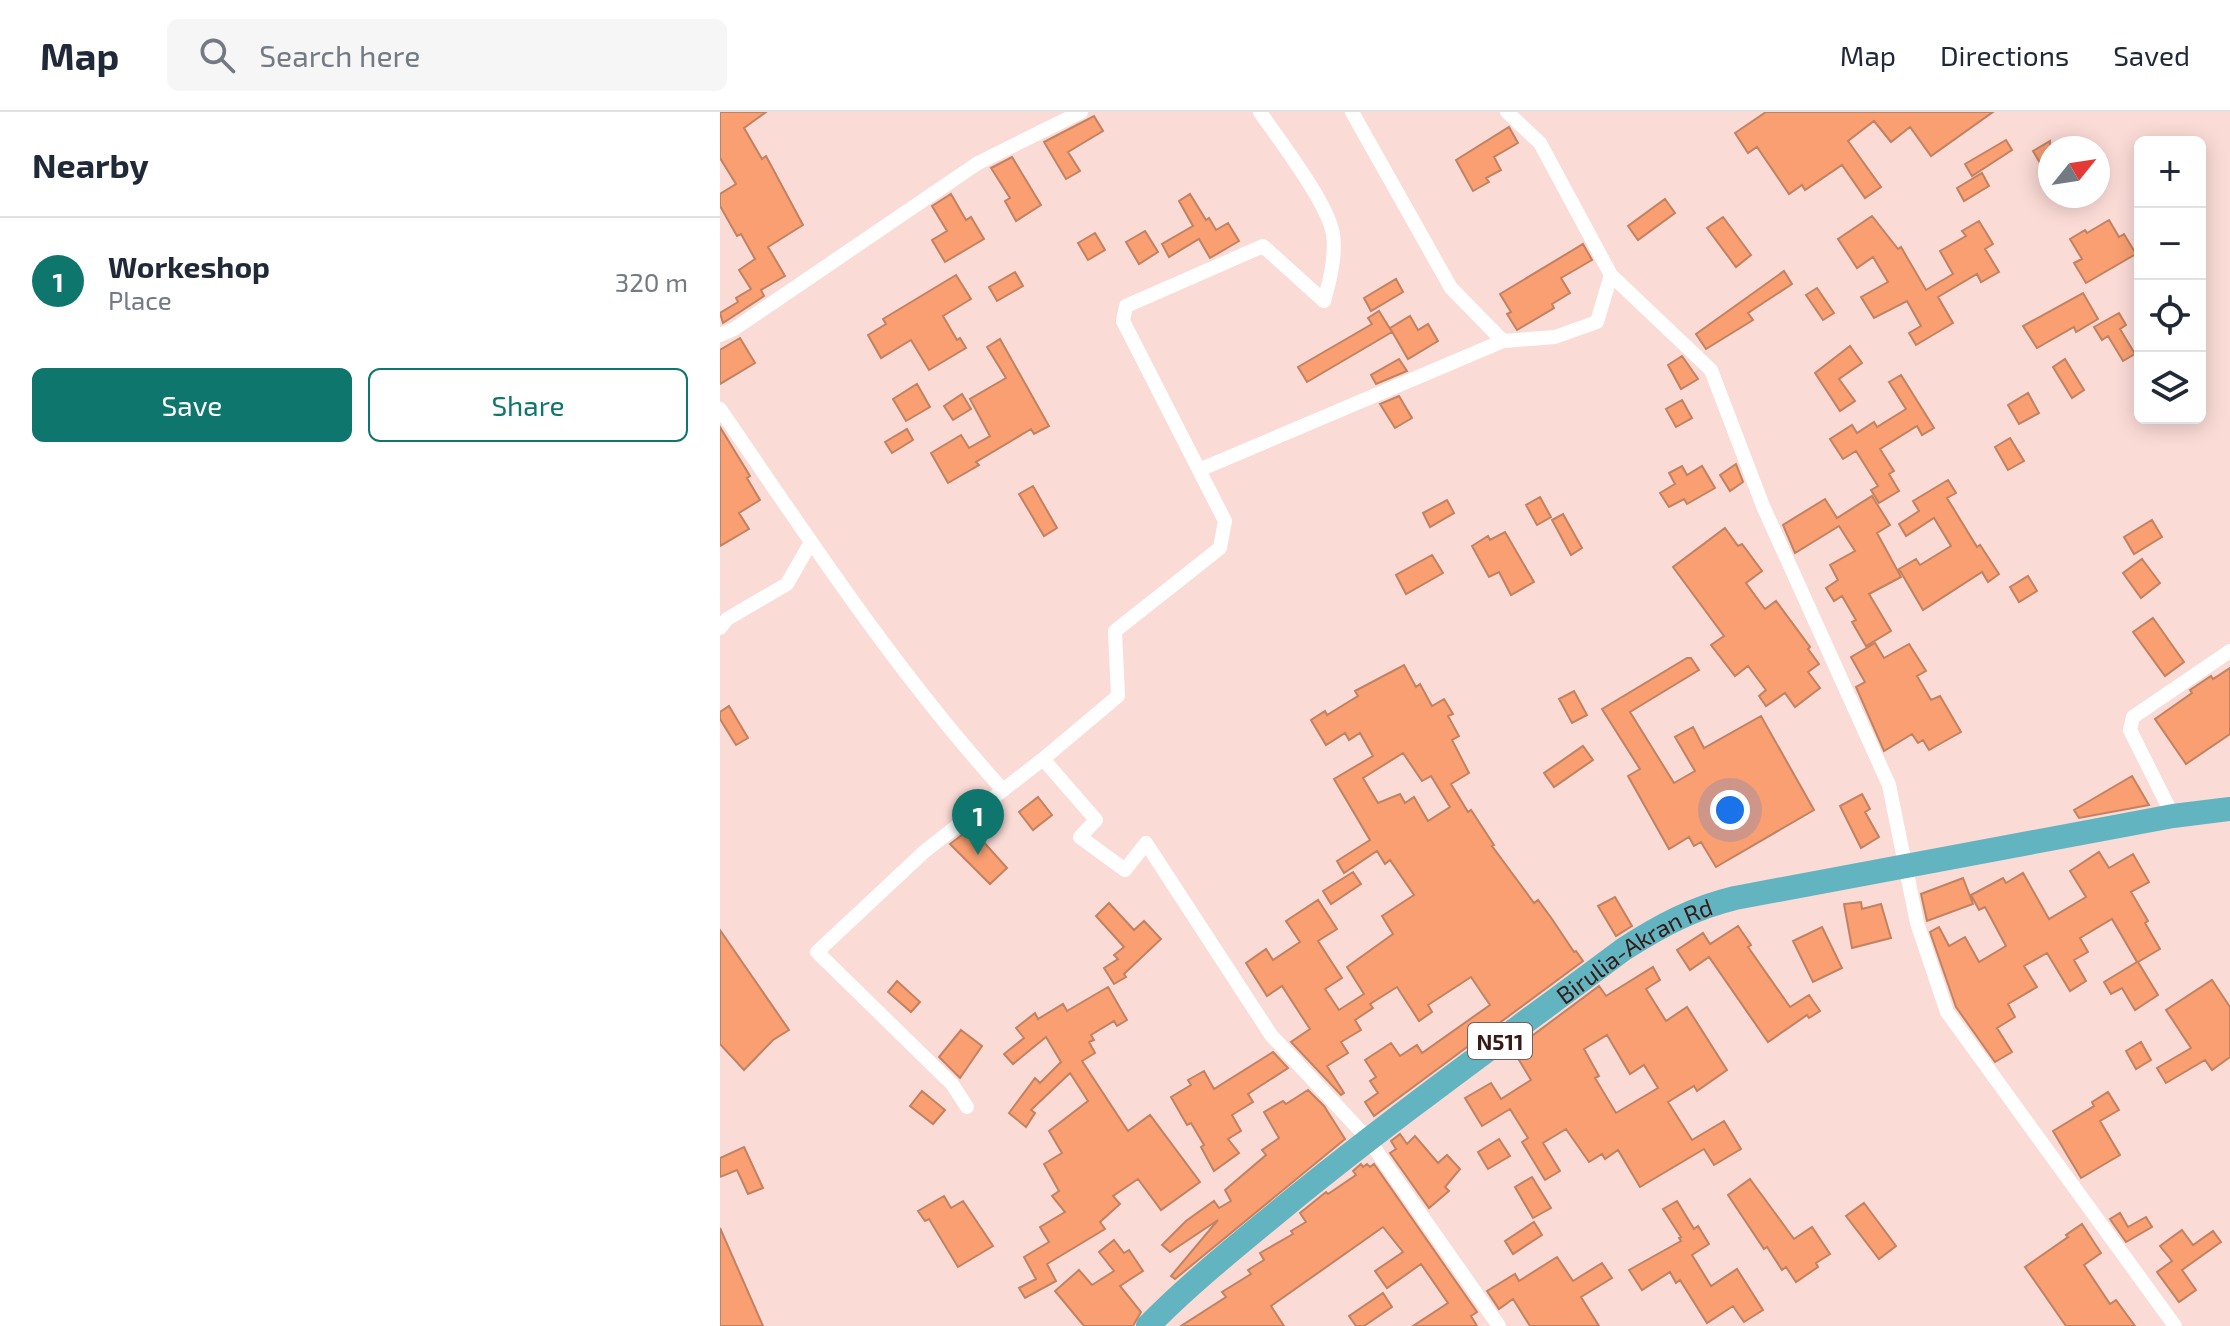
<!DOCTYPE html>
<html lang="en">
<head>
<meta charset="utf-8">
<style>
  body { margin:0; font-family:"Exo 2",sans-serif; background:#f6f6f7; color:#1f2937 }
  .controls { position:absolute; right:24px; top:24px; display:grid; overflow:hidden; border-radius:12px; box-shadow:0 4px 20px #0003 }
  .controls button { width:72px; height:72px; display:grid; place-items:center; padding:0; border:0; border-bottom:2px solid #e0e1e3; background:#fff; color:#1f2937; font:40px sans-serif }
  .compass { position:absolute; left:1318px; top:24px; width:72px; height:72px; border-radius:50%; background:#fff; box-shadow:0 4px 20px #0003; rotate:60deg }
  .you { position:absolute; left:1010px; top:698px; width:28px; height:28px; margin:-20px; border:6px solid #fff; border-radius:50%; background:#1a73e8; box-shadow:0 0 0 12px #1a73e833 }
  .badge { display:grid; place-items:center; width:52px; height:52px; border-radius:50%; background:#0f766e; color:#fff; font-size:26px; font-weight:700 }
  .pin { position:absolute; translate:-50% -66px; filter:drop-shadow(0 2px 4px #0008) }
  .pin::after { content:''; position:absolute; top:42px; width:28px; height:24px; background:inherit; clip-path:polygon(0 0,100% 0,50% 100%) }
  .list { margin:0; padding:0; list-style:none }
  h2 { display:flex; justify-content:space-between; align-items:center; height:104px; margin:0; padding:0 32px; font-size:34px }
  h2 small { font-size:26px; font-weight:400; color:#747a83 }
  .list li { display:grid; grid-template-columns:52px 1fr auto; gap:24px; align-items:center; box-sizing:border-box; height:128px; padding:0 32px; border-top:2px solid #e0e1e3 }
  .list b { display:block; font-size:30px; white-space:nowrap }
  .list p { margin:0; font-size:26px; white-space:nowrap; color:#747a83 }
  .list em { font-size:26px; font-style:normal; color:#747a83 }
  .actions { display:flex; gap:16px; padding:24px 32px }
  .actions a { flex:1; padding:18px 0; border:2px solid #0f766e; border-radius:12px; text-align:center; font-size:28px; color:#0f766e }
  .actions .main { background:#0f766e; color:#fff }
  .icon { flex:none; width:44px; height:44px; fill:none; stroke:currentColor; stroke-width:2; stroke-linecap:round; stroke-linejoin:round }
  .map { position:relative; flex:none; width:1510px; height:1214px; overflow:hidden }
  header { display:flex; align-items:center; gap:48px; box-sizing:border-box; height:112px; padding:0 40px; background:#fff; border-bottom:2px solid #e0e1e3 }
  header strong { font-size:38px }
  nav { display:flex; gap:44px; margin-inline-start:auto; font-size:28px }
  .search { width:560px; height:72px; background:#f6f6f7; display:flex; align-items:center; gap:20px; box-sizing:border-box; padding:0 28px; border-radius:12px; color:#747a83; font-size:30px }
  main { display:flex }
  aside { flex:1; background:#fff }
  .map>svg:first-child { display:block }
  .building { fill:#fa9f71; stroke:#c28262; stroke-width:2; fill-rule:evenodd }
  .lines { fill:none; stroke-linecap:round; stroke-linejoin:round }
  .minor { stroke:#fff; stroke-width:14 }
  .trunk { stroke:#62b4c0; stroke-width:24 }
  .labels { text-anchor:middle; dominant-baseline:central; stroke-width:8; stroke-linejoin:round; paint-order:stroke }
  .shield { fill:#fff; stroke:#735f5d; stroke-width:2 }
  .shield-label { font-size:22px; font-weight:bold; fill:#371a17 }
  .street-label { font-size:24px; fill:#371a17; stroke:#fff }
</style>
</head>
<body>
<header>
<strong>Map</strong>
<div class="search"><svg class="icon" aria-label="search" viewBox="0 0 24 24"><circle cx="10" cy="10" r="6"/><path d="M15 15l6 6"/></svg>Search here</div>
<nav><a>Map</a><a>Directions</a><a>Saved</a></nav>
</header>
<main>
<aside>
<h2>Nearby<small></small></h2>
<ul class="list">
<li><span class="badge">1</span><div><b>Workeshop</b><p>Place</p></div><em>320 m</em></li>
</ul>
<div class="actions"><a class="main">Save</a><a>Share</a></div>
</aside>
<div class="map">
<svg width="1510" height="1214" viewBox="0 0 1510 1214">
  <rect width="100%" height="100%" fill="#fbdbd6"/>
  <path class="building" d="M0,0H46L24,16L42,47L46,44L83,113L48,135L65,164L41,178L44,184L3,211L0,201L18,190L16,186L31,177L19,158L35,147L21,122L17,124L0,94V82L16,72L0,46Z
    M1046,0H1273L1211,44L1190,15L1171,30L1154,9L1128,29L1161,75L1145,86L1122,53L1085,78L1082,73L1069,82L1037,35L1028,41L1015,21Z
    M374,4L383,19L348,40L360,59L346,67L324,30Z
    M789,15L798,31L774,45L781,58L766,66L769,70L753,79L736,48Z
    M1286,28L1292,38L1252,64L1245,52Z
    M1330,29V68L1313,39Z
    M292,45L321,93L296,109L285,89L290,86L271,56Z
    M1262,61L1269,74L1244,89L1237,76Z
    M231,82L246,108L251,105L264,127L225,150L212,128L227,119L212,94Z
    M470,82L486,108L489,106L496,118L508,111L519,129L490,146L479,127L449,145L442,132L473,114L459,89Z
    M945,87L955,101L918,128L908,114Z
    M1152,104L1178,137L1181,135L1206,178L1233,162L1220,139L1246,124L1242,119L1259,109L1273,132L1265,137L1279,160L1261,170L1257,162L1218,185L1233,211L1196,233L1189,221L1201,214L1187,189L1154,206L1141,185L1168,170L1153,145L1137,156L1118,127Z
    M1003,105L1031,143L1016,155L987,116Z
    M1389,108L1399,125L1404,122L1416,142L1366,171L1354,151L1362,147L1350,127L1365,118L1367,121Z
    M425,119L438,140L419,152L406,130Z
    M375,121L385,138L368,148L358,131Z
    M863,132L872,148L841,166L850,181L832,192L834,196L797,218L787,202L791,200L780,182Z
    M1064,159L1072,172L1028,201L1033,208L986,237L976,222Z
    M295,160L303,174L277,189L269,175Z
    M236,163L251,187L223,204L237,228L240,226L246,236L209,258L191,228L161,246L148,223L166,212L163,207Z
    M676,167L683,180L651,199L644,186Z
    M1097,176L1114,201L1103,208L1086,183Z
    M1363,181L1378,207L1356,220L1354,215L1317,236L1303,214Z
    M659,199L672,220L587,270L578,255L652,212L648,206Z
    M1399,201L1406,213L1400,217L1415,242L1403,249L1388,224L1382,228L1374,215Z
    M690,204L698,218L708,212L718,229L688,247L670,216Z
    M20,226L35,251L0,272V238Z
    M280,227L329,314L314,322L311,317L256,350L259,353L228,371L211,341L241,323L249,336L270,324L250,287L286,266L267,235Z
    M1130,234L1142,251L1119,267L1135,289L1120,299L1095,261Z
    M962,244L978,267L961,277L948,253Z
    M679,247L687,259L656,272L651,263Z
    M1345,247L1364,278L1352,286L1333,255Z
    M1181,263L1214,316L1202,323L1197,314L1160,337L1174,359L1169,362L1179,379L1159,391L1151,378L1158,374L1136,339L1123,347L1110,327L1132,313L1137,321L1154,310L1157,315L1186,297L1169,270Z
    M197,272L210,295L186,309L173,287Z
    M1308,281L1319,301L1299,312L1288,293Z
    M242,282L251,297L233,308L224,294Z
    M679,284L692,306L675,316L660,292Z
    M962,288L972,306L956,315L946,297Z
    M0,315L30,364L27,366L40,388L19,401L29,417L0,434Z
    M187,317L193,328L172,341L165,330Z
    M1290,326L1304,349L1288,358L1275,335Z
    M1016,352L1023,370L1010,379L1000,363Z
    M962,354L967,363L982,354L995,376L967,392L964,387L949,395L940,381L955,372L949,361Z
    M1228,368L1236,381L1227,386L1257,435L1260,433L1279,462L1268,470L1262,460L1203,498L1179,457L1196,447L1200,453L1231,434L1214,406L1186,424L1179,412L1199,399L1193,389Z
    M313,374L337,416L324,424L299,382Z
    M1152,384L1170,413L1157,421L1181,465L1149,482L1171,519L1146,534L1132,510L1136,508L1122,484L1114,489L1106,476L1118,468L1110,453L1135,439L1119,414L1075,441L1063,413L1105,387L1117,406Z
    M820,385L831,405L817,413L806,393Z
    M727,388L734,401L710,415L703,401Z
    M843,402L862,436L851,443L832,408Z
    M1432,408L1442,425L1414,442L1404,425Z
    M1005,416L1018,434L1022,432L1042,459L1026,471L1045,497L1056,489L1090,535L1088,537L1099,552L1088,560L1100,576L1075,595L1065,581L1046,594L1039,584L1046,578L1028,554L1015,564L991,533L1004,524L953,455Z
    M785,420L814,470L791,483L779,460L769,465L752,434L768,424L770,428Z
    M712,443L723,461L686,482L676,463Z
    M1422,447L1440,471L1421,486L1403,461Z
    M1308,464L1317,479L1299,490L1290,475Z
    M1433,506L1464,550L1445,564L1413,520Z
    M1155,531L1164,546L1189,532L1206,559L1197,564L1211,588L1220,584L1241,620L1209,638L1203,628L1198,631L1192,622L1164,639L1136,575L1145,570L1131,545Z
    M967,546H971L979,558L910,600L954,671L975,659L955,625L973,615L984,636L1041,604L1094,698L996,755L981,730L974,734L969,725L949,737L908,664L920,657L882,597Z
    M684,553L696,575L700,572L712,594L724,587L733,602L728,604L739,624L732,628L749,661L731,672L748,700L751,698L774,733L772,734L814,791L818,788L832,807L854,840L856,839L863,849L654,1004L645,990L658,981L650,969L656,965L645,948L671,931L680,944L697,933L702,941L770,893L751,865L708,893L712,900L699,909L677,875L650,892L653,896L635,908L641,918L621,930L628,941L607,954L624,981L621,983L571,930L590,917L562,874L547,884L526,851L546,837L553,848L580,830L566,809L598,788L617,817L598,829L622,866L605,877L619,898L644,882L627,855L673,822L662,804L694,783L670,748L665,752L657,739L624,761L617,749L650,728L614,667L653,644L640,621L629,628L625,621L606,633L591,608L605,599L607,603L638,584L635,579ZM683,641L702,669L711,664L730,695L708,709L694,685L685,691L680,682L658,691L643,666Z
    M1510,556V622L1466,652L1435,607L1472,581L1470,578L1491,564L1493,567Z
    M854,579L867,603L852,611L839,587Z
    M9,594L28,626L16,633L0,607V600Z
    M863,634L873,648L834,675L824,661Z
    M1412,664L1429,693L1359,706L1354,698Z
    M1142,682L1150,697L1145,700L1159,725L1141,736L1120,694Z
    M318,685L332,703L313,718L299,700Z
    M251,716L287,756L270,772L230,732Z
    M1379,740L1389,756L1413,742L1429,770L1411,780L1428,809L1425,811L1440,837L1418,850L1438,883L1415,898L1402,876L1391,882L1384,870L1417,850L1392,807L1360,826L1368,840L1354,848L1366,869L1350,879L1327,841L1304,854L1317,875L1288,892L1295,905L1277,916L1292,940L1275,950L1236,895L1210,820L1219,815L1229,834L1245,825L1259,850L1286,834L1265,795L1259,798L1251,783L1283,766L1286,771L1303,761L1329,807L1366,785L1350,759Z
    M633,760L641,772L611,792L603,779Z
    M1243,766L1253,792L1207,809L1201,782Z
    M895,785L912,814L896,824L878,794Z
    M1141,790L1142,797L1161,792L1171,826L1132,836L1124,792Z
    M389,791L414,818L424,809L441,827L404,862L406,865L394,872L384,856L398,847L394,843L404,835L376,804Z
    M1018,814L1031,833L1028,835L1070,895L1089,883L1100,899L1089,906L1087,903L1048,930L989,845L970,858L957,838L983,821L990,832Z
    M1102,815L1122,856L1093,870L1073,829Z
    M0,818L69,918L53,928L24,958L0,932Z
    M933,855L940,868L926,877L946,909L967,895L1007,958L977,979L974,974L948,990L972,1028L1004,1009L1021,1037L994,1053L984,1037L920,1075L898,1038L885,1047L882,1042L869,1050L846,1017L823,1031L840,1059L825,1068L802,1030L808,1026L790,997L762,1014L745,986L771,971L781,987L811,968L793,938L879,874L886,884ZM887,923L910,962L924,953L938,976L896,1001L875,966L879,964L864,937Z
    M1492,868L1510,895V945L1492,958L1485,948L1446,971L1437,956L1471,936L1446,898Z
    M177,869L200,890L191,900L168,880Z
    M388,875L407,908L397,914L394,909L371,923L374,928L369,930L375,941L362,949L408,1019L430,1003L480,1070L441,1098L418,1067L393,1084L400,1092L380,1110L385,1117L327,1152L336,1169L305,1186L299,1176L316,1167L304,1145L329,1130L320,1115L345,1100L332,1084L339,1079L324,1052L342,1041L329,1019L368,989L350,961L311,998L315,1001L306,1015L289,1001L315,966L320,971L341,950L326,925L293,952L284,942L304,926L296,916L315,901L318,907L343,892L347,899Z
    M241,918L262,934L240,966L219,945Z
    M1421,930L1431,948L1416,957L1406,939Z
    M553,940L568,956L528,982L533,990L512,1003L521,1019L508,1027L519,1041L494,1059L481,1035L484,1033L471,1011L467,1013L451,985L471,973L468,968L484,959L494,977Z
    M588,978L604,994L625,1027L455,1167L451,1164L498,1108L450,1140L442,1133L466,1109L494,1089L499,1096L511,1089L505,1078L546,1043L542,1038L559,1026L544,1000L563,989L566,992Z
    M202,979L225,998L213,1012L190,994Z
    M1388,980L1399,998L1380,1009L1400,1043L1361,1066L1333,1019L1374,994L1372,990Z
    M680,1022L687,1032L695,1024L718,1051L727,1043L740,1057L725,1075L729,1079L709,1096L670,1041L676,1037L671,1029Z
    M779,1027L790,1044L768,1057L758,1040Z
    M24,1035L43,1076L28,1082L17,1058L0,1065V1046Z
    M641,1052L643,1055L647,1052L650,1055L654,1052L757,1200L751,1204L757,1214H693L728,1191L701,1152L667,1176L655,1159L683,1140L663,1115L551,1194L564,1214H461L506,1185L502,1180L531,1162L528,1158L544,1148L540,1141L573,1122L571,1119L586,1110L580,1101L606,1080L608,1082L636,1063L633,1059Z
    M812,1065L831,1096L813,1106L795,1075Z
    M1030,1067L1074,1127L1092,1115L1110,1142L1096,1151L1098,1155L1076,1170L1066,1155L1062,1158L1047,1135L1044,1137L1008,1083Z
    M224,1084L231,1096L243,1089L273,1134L238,1155L209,1107L205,1109L198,1099Z
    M957,1089L974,1117L978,1114L989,1132L972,1143L991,1174L1017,1157L1043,1198L1024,1210L1013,1194L987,1211L960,1168L956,1171L950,1160L922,1178L909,1158L961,1129L959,1126L961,1125L943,1097Z
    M1144,1091L1176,1134L1159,1147L1126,1104Z
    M1400,1101L1408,1115L1426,1105L1432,1115L1406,1130L1390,1107Z
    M814,1110L822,1123L793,1142L785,1129Z
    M1362,1112L1381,1141L1364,1153L1390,1192L1396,1188L1415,1214H1346L1305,1155L1348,1125L1346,1123Z
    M0,1116L43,1214H0Z
    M1462,1118L1473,1133L1493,1119L1501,1130L1462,1158L1476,1178L1459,1190L1437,1160L1452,1149L1440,1134Z
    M394,1128L404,1141L409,1138L423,1159L400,1174L421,1200L413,1214H364L335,1179L359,1158L372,1173L394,1159L379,1140Z
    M837,1145L853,1169L882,1151L892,1166L861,1185L879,1214H810L793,1187L779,1197L767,1179L795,1162L799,1169Z
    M663,1181L672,1195L644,1214H636L629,1204Z"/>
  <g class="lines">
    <path class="minor" d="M632,0L731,176L783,229L835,225L877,210L891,163
      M787,0L820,31L891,163L991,258L1043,394L1169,673L1197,811L1227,900L1455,1214
      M0,223L14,217L258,51L361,0
      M0,297C89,427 177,561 283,678
      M479,358L783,229
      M0,516L7,507L67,472L91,430
      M323,647L376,708L360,725L405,758L426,731L551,923L648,1027L779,1214
      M1453,704L1410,618L1413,605L1510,539
      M247,995L232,972L97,840L205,739L323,647L398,584L395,519L500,436L505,409L403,209L406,194L543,134L604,189C610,168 616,144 613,122C608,91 559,28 540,0"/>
    <path class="trunk" id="s1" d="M428,1214C470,1171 518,1133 565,1094C675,1004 790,922 904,837C940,814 973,796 1015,786L1453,704L1510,697"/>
  </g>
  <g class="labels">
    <rect class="shield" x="748" y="911" width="64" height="36" rx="6"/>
    <g class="shield-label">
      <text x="780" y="929">N511</text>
    </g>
    <g class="street-label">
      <text stroke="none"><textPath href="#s1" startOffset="616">Birulia-Akran Rd</textPath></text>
    </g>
  </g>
</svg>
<div class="controls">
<button>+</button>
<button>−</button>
<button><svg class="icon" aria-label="locate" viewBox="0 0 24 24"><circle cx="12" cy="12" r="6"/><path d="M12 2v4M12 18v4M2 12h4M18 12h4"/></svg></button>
<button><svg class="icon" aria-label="layers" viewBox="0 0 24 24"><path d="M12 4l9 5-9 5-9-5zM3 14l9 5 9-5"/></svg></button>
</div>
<svg class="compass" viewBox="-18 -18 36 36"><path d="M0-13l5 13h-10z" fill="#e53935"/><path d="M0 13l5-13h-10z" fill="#747a83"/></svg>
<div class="you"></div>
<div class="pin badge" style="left:258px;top:743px">1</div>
</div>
</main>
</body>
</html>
